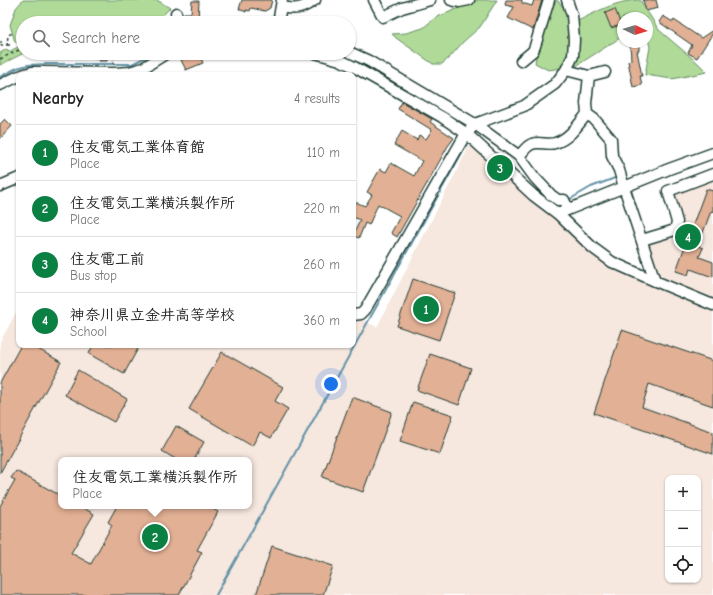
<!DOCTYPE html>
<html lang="en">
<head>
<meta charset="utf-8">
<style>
  body { margin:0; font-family:"Comic Neue","Klee One",sans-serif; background:#f6f6f6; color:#222 }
  .controls { position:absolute; right:12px; bottom:12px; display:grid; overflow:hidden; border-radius:8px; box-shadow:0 1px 3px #0004 }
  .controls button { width:36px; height:36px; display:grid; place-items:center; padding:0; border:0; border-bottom:1px solid #e0e0e0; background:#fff; color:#222; font:20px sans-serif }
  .compass { position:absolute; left:617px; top:12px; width:36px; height:36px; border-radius:50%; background:#fff; box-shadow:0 1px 3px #0004; rotate:94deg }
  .you { position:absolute; left:331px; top:384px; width:14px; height:14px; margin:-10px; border:3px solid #fff; border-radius:50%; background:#1a73e8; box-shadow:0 0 0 6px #1a73e833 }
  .badge { display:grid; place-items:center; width:26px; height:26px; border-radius:50%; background:#0b8043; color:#fff; font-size:13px; font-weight:700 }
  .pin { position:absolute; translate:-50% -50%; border:2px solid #fff; box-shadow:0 1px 4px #0006 }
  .popup { position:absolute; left:58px; top:457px; width:194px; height:52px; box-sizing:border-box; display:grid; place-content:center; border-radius:8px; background:#fff; filter:drop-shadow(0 1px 3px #0005); font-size:13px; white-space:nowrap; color:#767676 }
  .popup b { font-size:15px; color:#222 }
  .popup::after { content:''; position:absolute; left:50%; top:100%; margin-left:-8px; border:8px solid transparent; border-top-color:#fff }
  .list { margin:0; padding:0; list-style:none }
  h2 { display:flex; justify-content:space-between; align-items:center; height:52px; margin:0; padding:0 16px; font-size:17px }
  h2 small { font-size:13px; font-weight:400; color:#767676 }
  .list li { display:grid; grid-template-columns:26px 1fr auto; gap:12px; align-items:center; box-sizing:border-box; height:56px; padding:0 16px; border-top:1px solid #e0e0e0 }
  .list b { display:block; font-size:15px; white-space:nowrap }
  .list p { margin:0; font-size:13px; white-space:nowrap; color:#767676 }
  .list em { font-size:13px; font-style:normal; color:#767676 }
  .icon { flex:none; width:22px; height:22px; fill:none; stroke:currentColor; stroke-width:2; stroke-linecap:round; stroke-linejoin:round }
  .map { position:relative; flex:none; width:713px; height:595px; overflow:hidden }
  .search { position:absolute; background:#fff; box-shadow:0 1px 3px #0004; left:16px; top:16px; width:340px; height:44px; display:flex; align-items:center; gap:10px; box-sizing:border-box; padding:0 14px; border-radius:22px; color:#767676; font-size:15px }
  .panel { position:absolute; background:#fff; box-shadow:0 1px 3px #0004; left:16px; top:72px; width:340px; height:276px; border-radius:8px }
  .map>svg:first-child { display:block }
  .built { fill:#f6e7df; fill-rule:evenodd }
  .green { fill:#afda98; stroke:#678c66 }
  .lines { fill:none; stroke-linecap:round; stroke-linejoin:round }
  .stream { stroke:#6392a5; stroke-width:2 }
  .building { fill:#e2b094; stroke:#1f3d34 }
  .minor-casing { stroke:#1f3d34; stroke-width:13 }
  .path { stroke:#1f3d34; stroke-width:1.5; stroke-dasharray:3 3; stroke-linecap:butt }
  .minor { stroke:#fff; stroke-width:10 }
</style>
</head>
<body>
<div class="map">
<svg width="713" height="595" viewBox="0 0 713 595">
  <rect width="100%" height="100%" fill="#fff"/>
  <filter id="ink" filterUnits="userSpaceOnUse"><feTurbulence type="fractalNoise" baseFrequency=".025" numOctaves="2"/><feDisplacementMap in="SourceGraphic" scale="8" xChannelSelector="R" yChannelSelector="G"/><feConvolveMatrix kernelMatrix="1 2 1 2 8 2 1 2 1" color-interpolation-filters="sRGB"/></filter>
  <g filter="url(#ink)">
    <path class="built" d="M472,141L597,255L713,307V595H0V342L19,307V345H353V316L377,327ZM61,460H249V506H61ZM668,478H698V580H668Z
      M713,178V299L657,278L647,242L677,232L674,192Z"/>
    <path class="green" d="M23,0H157L170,8L155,23H23V44L15,42L10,25L16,8Z
      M478,0H497L480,27L463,42L450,57L442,64H433L396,38L392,34L406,33L423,28L435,18Z
      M557,0L576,22C596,12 617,0 640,0L659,30L699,64L707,72L672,79L645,75L650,47L647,35V18H623V36L576,66L548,70L535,63L542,23Z
      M22,45L23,53H24L0,65V53L7,49L8,52Z"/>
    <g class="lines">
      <path class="stream" d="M338,53L347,56
        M360,62L405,88
        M0,77L17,68L28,65L47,64H132L154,53
        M510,155L516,161L527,176
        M567,201L591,187L615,178
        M216,595L469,140"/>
    </g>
    <path class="building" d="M242,0H272L270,8L265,11L251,8L250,11L246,10V12L239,9Z
      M506,0H522V3L532,6L534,0H542L533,30L508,18L514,7L505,5Z
      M643,0H656L658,8L646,11Z
      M192,1H199L198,22L185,21L184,13H191Z
      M615,9L621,25L611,28L605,13Z
      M663,16L673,22L674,20L701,38L713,30V33L697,58L688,53L692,45L659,22Z
      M630,42H639V51H637L642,76H640L642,85L633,87L628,61L631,60Z
      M88,53L107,54V61H99V58H88Z
      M195,53H199L203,63L186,70L181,60Z
      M402,102L432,119L430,122L454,138L448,146L397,237L391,233L400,216L378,204L369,225L365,223L359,238L353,236L360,220L353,217V201L365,206L372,195L367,192L380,169L386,172L391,163L414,176L422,161L394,145L402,131L417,140L419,135L426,139L432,130L398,109Z
      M5,119L12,126L0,139V124Z
      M706,189L713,191V212L711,211L698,246L703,248L699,257L713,262V277L690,269L688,275L676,271Z
      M413,279L455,293L439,340L397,326Z
      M622,330L713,361V406L649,384L642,407L713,432V454L594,413Z
      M21,345H31L61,362L0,473V383Z
      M93,345H140L124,374L89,354Z
      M222,352L283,387L275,401L288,409L271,438L260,432L252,446L189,409Z
      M430,354L471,368L459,405L417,390Z
      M78,370L127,399L114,422L65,395Z
      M352,397L392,412L363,492L322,477Z
      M413,402L453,415L440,454L400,441Z
      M176,426L204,442L194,460H177L162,451Z
      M16,471L61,496V506H80L94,514L71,553L91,564L112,525L108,522L117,506H208L218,512L197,550L202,552L179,595H0V506L15,480L11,478Z
      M272,546L333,566L323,595H256Z"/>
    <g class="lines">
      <defs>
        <path id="minor" d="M374,0L383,17L402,8L430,0
          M451,0L459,2L469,0
          M281,7C297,10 302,9 315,0
          M176,13L179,23
          M278,23L282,0
          M349,52L369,61L475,124L519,156L535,178L551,195L558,200H564L568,209
          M315,53L340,60L356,68L442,117L467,134L533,195L558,214L593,248L612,262L655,281L713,305
          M521,61L533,51L535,46L549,0
          M566,70L589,76L605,72
          M22,75L32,72H41L114,73L129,72L143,68L167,53
          M589,76L586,103L587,114L594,119L611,139L612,156L619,170L624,187L655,281
          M0,85L19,76
          M519,156C522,153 526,147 530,145C537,140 547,146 555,143C569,139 578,125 587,114
          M0,186L19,178
          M562,212L669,169L713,153
          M642,240L675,230L677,222L668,191L713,174
          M353,315L361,314L365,310L464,137L475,124L524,106L555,84L566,70L573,56L574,40L572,15L567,0"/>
      </defs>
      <use href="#minor" class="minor-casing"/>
      <path class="path" d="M0,42H2
        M0,45H7L8,35L13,33
        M7,45H13
        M0,59L23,48
        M114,65V53"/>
      <use href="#minor" class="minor"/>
    </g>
  </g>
</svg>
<div class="controls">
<button>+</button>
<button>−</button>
<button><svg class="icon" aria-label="locate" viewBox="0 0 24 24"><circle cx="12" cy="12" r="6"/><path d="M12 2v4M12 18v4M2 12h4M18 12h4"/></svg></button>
</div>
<svg class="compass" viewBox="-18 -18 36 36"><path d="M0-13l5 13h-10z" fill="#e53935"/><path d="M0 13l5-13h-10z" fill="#767676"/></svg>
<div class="you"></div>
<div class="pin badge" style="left:426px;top:309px">1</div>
<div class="pin badge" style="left:155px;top:537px">2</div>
<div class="popup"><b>住友電気工業横浜製作所</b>Place</div>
<div class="pin badge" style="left:500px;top:168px">3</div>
<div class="pin badge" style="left:688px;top:237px">4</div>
<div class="search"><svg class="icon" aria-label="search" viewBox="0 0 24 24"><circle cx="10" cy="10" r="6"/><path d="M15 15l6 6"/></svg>Search here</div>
<section class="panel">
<h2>Nearby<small>4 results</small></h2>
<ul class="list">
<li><span class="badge">1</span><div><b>住友電気工業体育館</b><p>Place</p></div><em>110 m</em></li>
<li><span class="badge">2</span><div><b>住友電気工業横浜製作所</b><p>Place</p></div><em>220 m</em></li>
<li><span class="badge">3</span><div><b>住友電工前</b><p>Bus stop</p></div><em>260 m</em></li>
<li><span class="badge">4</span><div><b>神奈川県立金井高等学校</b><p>School</p></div><em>360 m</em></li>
</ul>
</section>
</div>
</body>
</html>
